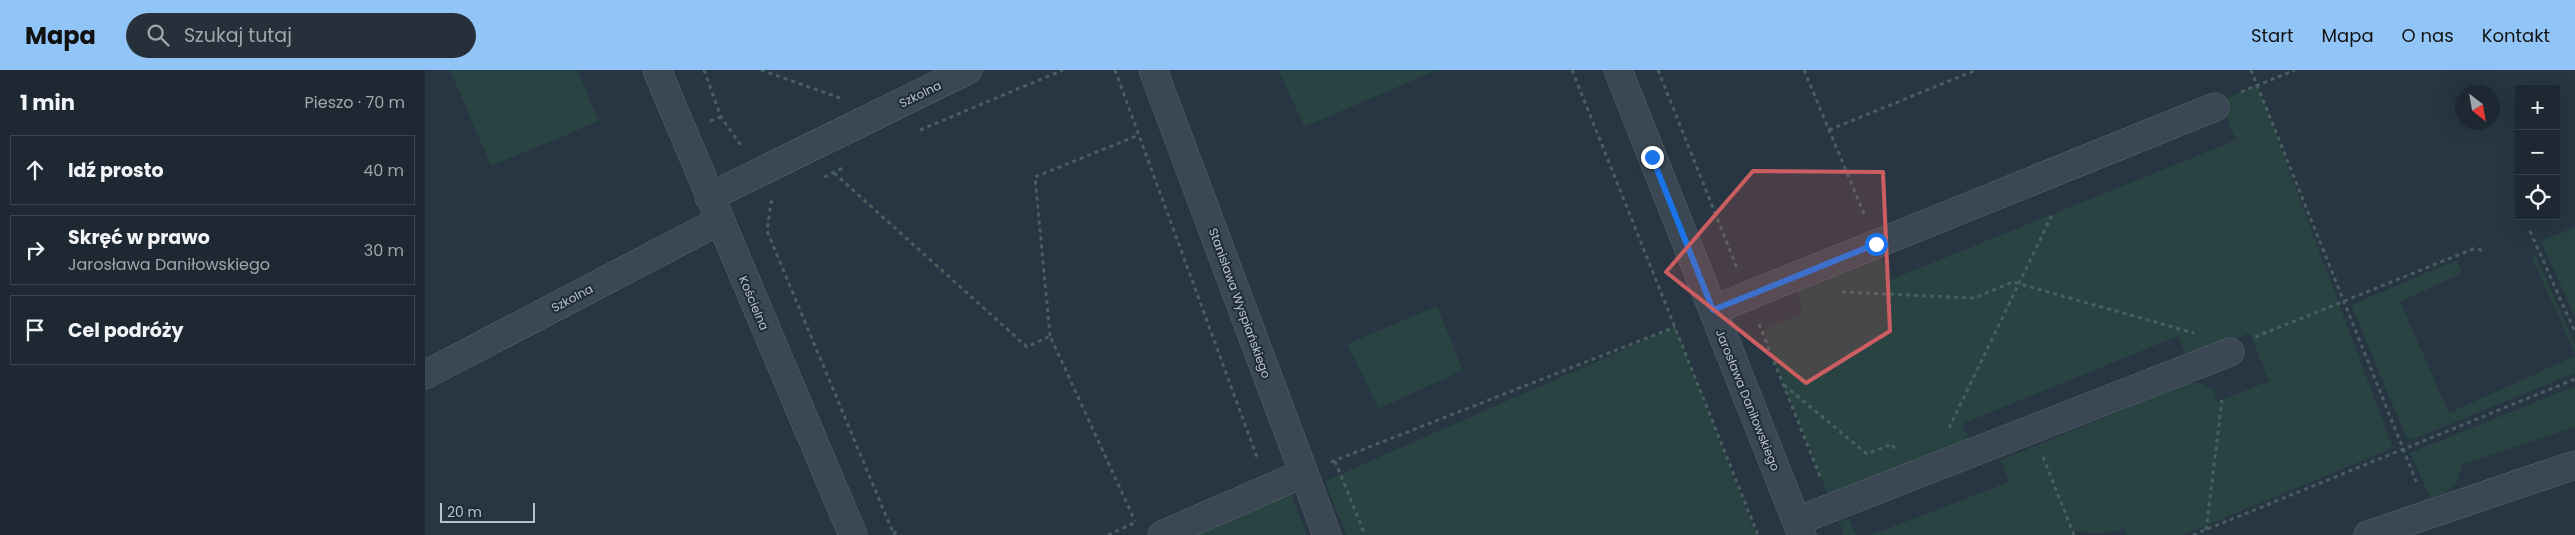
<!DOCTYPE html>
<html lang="pl">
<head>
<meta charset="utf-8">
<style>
  body { margin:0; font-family:Poppins,sans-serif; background:#25303a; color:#f1f3f6 }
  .controls { position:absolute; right:15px; top:15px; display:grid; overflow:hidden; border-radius:0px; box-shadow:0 5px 20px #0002 }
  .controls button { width:45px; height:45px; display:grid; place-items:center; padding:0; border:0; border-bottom:1px solid #3b444d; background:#1d2832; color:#f1f3f6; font:25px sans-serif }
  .compass { position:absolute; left:2030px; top:15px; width:45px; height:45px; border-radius:50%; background:#1d2832; box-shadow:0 5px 20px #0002; rotate:149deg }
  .scale { position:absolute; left:15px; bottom:12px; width:95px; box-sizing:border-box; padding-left:5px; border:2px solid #b8c2cc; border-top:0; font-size:14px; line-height:18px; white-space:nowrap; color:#b8c2cc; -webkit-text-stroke:4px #202c37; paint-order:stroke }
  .stop { position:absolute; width:15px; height:15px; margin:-11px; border:4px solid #1a73e8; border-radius:50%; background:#fff }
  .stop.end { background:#1a73e8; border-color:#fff; box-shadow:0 1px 5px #0008 }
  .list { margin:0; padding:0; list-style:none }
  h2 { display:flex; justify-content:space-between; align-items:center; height:65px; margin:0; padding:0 20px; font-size:21px }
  h2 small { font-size:16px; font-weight:400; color:#a0a6ac }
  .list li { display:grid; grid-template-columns:32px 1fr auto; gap:15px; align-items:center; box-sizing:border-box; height:70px; margin:0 10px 10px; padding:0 10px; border:1px solid #3b444d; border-radius:0px }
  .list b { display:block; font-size:19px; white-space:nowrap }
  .list p { margin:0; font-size:16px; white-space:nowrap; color:#a0a6ac }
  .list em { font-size:16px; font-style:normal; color:#a0a6ac }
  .icon { flex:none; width:28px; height:28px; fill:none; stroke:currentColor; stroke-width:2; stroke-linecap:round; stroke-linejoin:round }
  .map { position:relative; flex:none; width:2150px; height:465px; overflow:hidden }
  header { display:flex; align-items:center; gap:30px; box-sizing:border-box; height:70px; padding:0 25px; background:#92c5f7; color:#111 }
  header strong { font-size:24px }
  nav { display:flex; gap:28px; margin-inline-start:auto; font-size:18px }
  .search { width:350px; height:45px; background:#25303a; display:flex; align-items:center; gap:12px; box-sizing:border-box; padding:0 18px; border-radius:28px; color:#a0a6ac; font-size:19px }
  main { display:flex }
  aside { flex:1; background:#1d2832 }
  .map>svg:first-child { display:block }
  .green { fill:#294343 }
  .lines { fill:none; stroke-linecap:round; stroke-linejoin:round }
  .minor-casing { stroke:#59656f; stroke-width:29 }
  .path { stroke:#475f5f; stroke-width:3; stroke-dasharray:4 4; stroke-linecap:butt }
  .minor { stroke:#3b4752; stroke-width:28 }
  .route { stroke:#1a73e8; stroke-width:6 }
  .marked { fill:#cc5e61; fill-opacity:0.2; stroke:#cc5e61; stroke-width:4; stroke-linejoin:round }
  .labels { text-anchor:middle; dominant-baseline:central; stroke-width:4; stroke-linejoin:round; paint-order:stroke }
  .street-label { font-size:12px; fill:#b8c2cc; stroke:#202c37 }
</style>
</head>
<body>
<header>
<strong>Mapa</strong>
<div class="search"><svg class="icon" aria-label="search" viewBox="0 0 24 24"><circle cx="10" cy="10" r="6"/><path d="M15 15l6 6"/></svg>Szukaj tutaj</div>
<nav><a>Start</a><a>Mapa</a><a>O nas</a><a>Kontakt</a></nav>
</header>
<main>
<aside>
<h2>1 min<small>Pieszo · 70 m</small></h2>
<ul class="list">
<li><svg class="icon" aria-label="ahead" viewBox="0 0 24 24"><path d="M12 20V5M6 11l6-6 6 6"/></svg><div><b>Idź prosto</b></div><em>40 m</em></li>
<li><svg class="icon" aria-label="right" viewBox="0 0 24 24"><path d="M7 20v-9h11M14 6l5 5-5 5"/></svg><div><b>Skręć w prawo</b><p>Jarosława Daniłowskiego</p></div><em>30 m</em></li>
<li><svg class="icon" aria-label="arrive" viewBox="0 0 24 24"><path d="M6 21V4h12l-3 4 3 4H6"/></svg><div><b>Cel podróży</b></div></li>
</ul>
</aside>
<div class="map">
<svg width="2150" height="465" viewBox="0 0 2150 465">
  <rect width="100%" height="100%" fill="#273642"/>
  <path class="green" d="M25,0H152L174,51L66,96Z
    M854,0H1012L879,57Z
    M1832,15L1968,378L1758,465H1702L1699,458C1680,465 1668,465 1647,460L1649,465H1446L1584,412L1576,390L1763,313H1775L1788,319L1792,332L1844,311L1825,263L1761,287L1753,266L1537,354L1545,374L1408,437L1337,260L1378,243L1372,219L1451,174L1465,210L1811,70L1795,31Z
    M2150,157V247L2116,171Z
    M2111,186L2150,274V283L2107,188Z
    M2032,190L2037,203L1975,232L2024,343L2150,286V303L1986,370L1981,367L1926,235Z
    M1012,236L1038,300L954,339L922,274Z
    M1250,257L1331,465H921L900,411Z
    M2150,316V357L2037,395C2030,418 2028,420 2006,429L1985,383Z
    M865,421L882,465H769Z
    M1424,449L1431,465H1419L1414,452Z"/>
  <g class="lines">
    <defs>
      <path id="minor" d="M232,0L428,465
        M728,0L902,465
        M1193,0L1377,465
        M284,127L543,0
        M1288,240L1790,37
        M0,305L294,151
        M1372,451L1805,282
        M737,465L879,403
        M1943,465L2150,395"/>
    </defs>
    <use href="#minor" class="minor-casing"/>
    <path class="path" d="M279,0L296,47L317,77
      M336,0L415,28
      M690,0L833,390
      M1147,0L1333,465
      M1233,0L1312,198
      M1379,0L1440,146
      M1826,0L1993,416
      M1816,22L1870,0
      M285,51L296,47
      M495,60L638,0
      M1404,60L1551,0
      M409,103L602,277L625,266L710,451
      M399,107L420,97
      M348,131L346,132L342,161L469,465
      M2105,161L2150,262
      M1417,222L1549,228L1588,212L1769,263
      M1334,254L1396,409
      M625,266L610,107L714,65
      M1830,267L2048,179L2058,180
      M1359,315L1442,384L1467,374L1470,380
      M1524,358L1627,145
      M1618,387L1649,465
      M910,391L940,465
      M906,392L1250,257
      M1781,460L1797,330
      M468,462L476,465
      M683,465L709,453
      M1768,465L2150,309"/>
    <use href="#minor" class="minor"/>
  </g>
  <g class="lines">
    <path class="route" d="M1227,87L1288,240L1451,174"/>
  </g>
  <path class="marked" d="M1328,101L1458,102L1465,261L1381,313L1241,202Z"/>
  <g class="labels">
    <g class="street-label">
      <text transform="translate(495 24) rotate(-26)">Szkolna</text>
      <text transform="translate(147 228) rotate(-28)">Szkolna</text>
      <text transform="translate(329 233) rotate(67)">Kościelna</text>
      <text transform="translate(815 233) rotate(70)">Stanisława Wyspiańskiego</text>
      <text transform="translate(1323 330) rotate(68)">Jarosława Daniłowskiego</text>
    </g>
  </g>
</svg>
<div class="controls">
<button>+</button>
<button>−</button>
<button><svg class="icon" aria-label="locate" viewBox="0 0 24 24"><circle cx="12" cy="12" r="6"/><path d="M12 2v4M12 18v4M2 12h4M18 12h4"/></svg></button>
</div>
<svg class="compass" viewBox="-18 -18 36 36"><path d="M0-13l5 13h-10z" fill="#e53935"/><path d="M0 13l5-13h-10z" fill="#a0a6ac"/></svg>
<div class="scale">20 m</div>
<div class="stop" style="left:1451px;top:174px"></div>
<div class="stop end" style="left:1227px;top:87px"></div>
</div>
</main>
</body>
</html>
